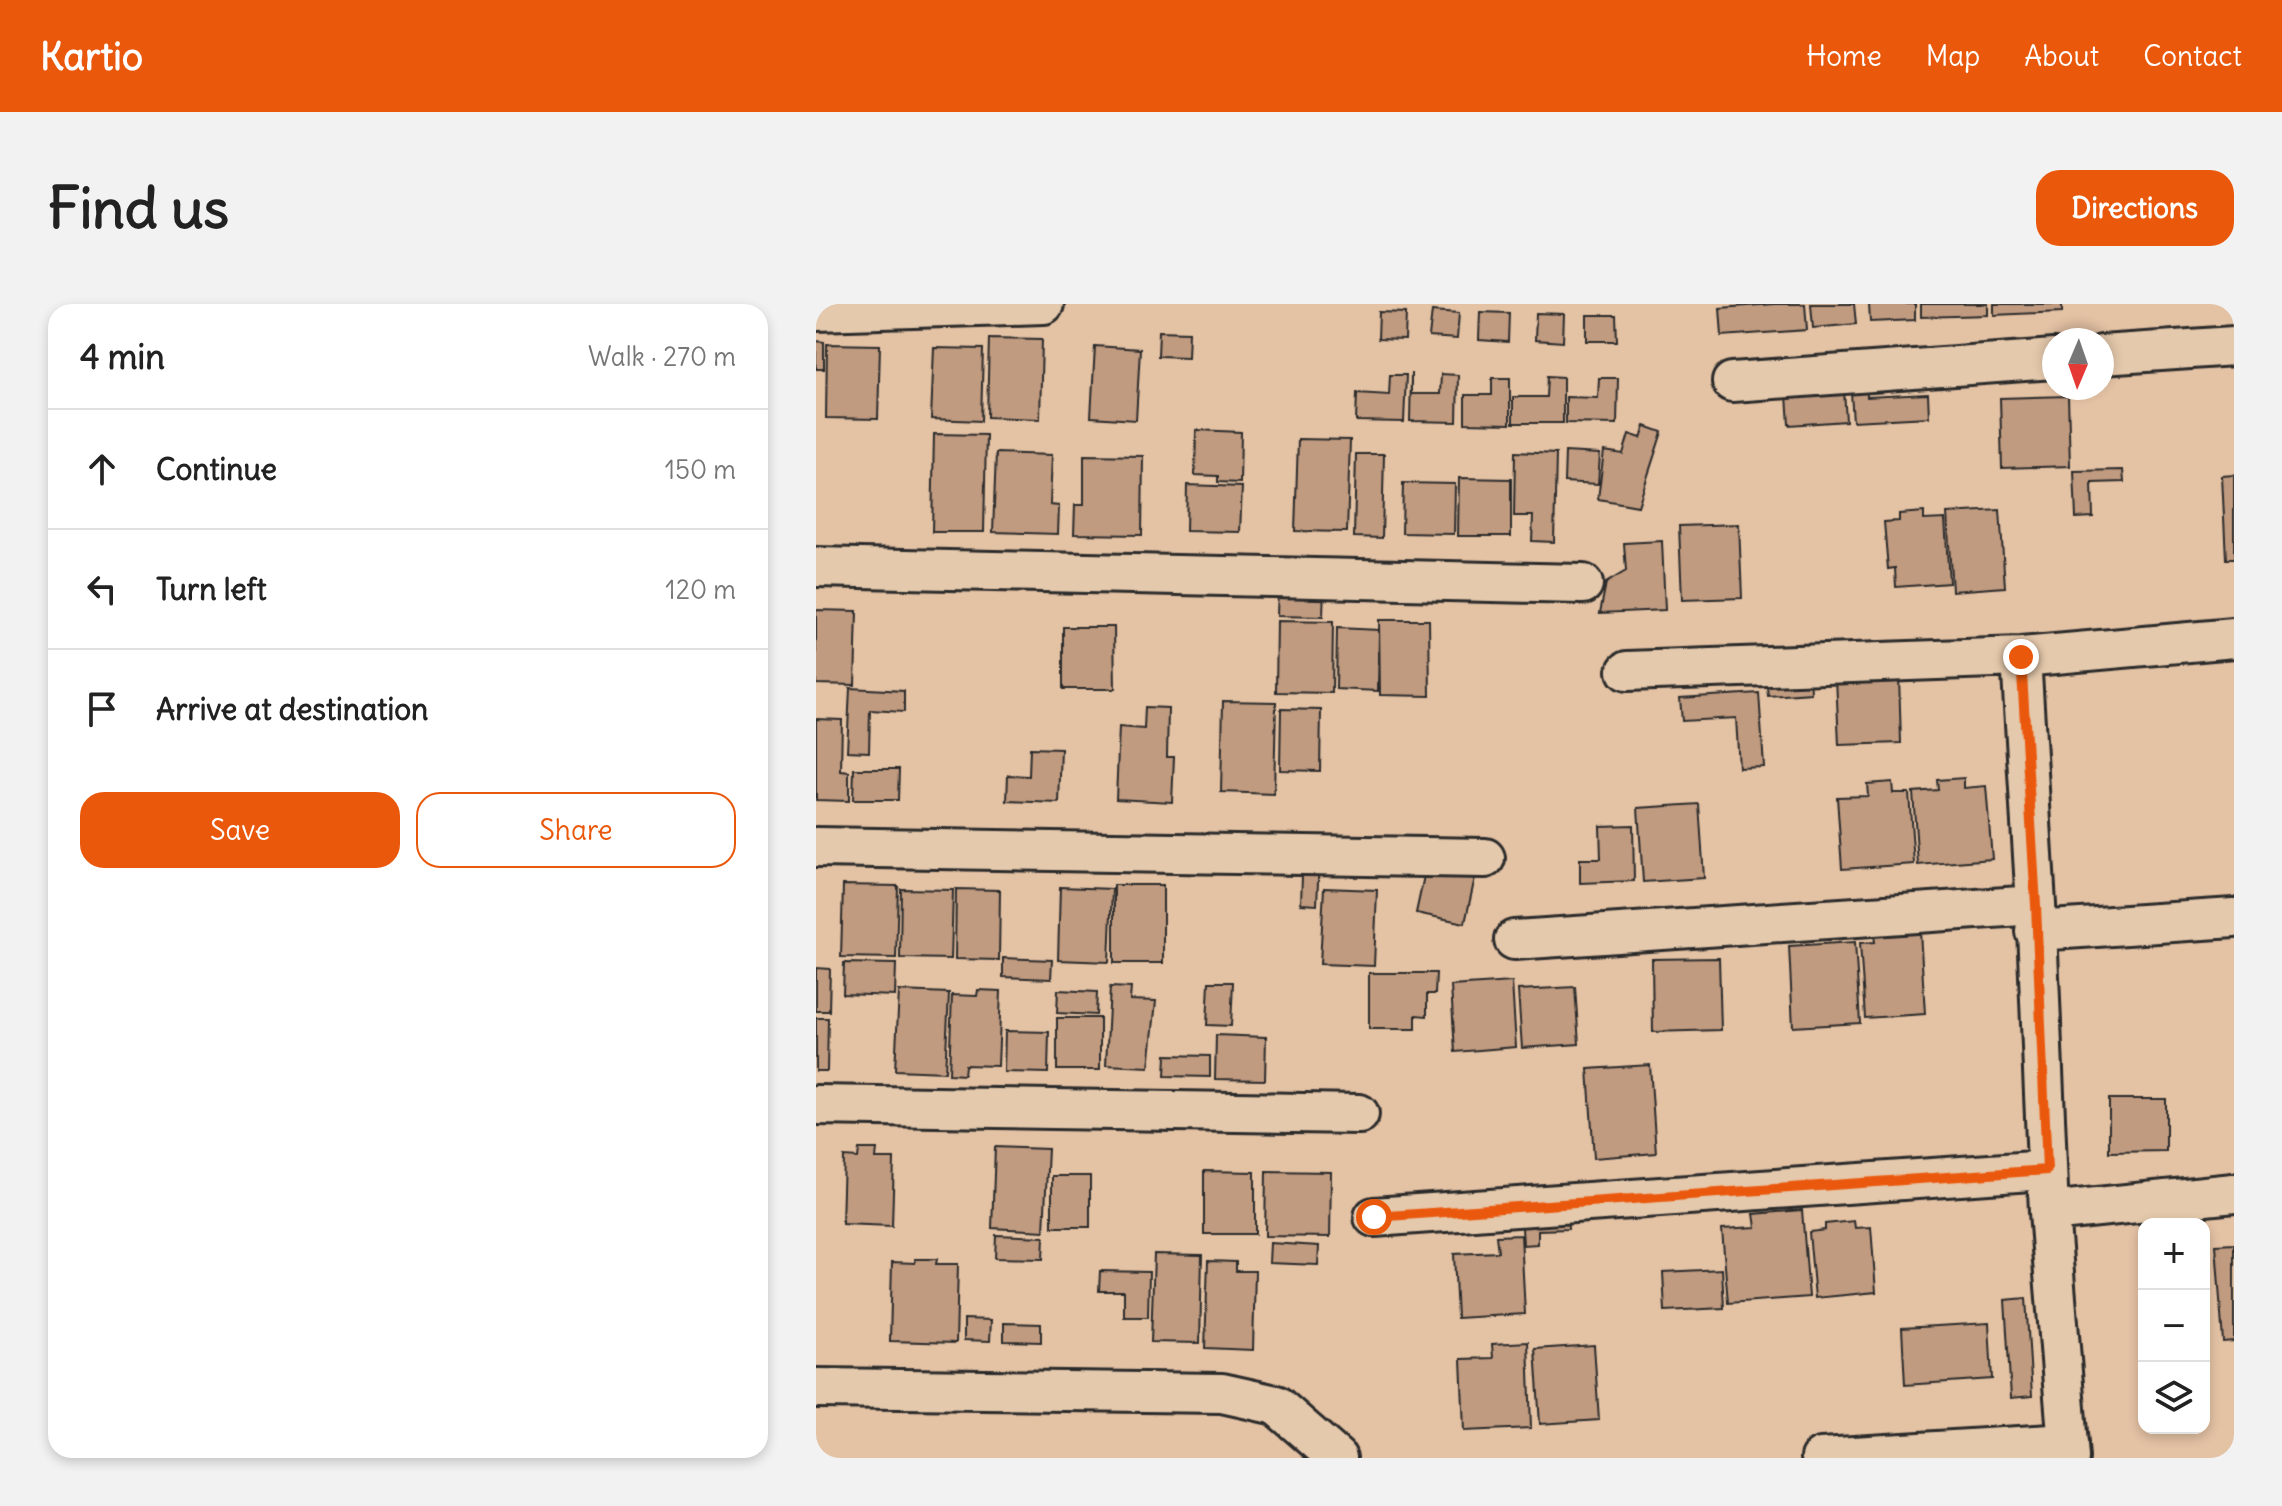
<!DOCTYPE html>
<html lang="en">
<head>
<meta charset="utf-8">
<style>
  body { margin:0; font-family:Delius,sans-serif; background:#f2f2f2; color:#222 }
  .controls { position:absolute; right:24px; bottom:24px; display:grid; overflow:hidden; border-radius:16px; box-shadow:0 4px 12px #0003 }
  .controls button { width:72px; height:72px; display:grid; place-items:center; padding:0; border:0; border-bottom:2px solid #e0e0e0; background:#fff; color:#222; font:40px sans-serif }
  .compass { position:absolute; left:1226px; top:24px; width:72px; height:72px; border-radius:50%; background:#fff; box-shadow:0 4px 12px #0003; rotate:182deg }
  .stop { position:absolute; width:24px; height:24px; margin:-18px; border:6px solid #ea580c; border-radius:50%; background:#fff }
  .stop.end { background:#ea580c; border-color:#fff; box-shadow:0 2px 8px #0008 }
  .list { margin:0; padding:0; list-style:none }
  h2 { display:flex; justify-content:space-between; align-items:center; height:104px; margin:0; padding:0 32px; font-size:34px }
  h2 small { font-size:26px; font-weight:400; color:#767676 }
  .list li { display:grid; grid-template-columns:52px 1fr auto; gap:24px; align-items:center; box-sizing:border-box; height:120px; padding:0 32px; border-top:2px solid #e0e0e0 }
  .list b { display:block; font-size:30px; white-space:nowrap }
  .list em { font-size:26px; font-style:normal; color:#767676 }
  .actions { display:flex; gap:16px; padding:24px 32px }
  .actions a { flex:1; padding:18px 0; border:2px solid #ea580c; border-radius:24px; text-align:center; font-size:28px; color:#ea580c }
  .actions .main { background:#ea580c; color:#fff }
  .icon { flex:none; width:44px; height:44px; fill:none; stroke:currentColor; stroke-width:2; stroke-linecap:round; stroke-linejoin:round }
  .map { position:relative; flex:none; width:1418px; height:1154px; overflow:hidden; border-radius:24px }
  header { display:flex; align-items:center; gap:48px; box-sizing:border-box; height:112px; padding:0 40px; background:#ea580c; color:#fff }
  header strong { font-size:38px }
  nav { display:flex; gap:44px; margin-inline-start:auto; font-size:28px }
  .intro { display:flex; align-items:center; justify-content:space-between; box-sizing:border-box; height:192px; padding:0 48px }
  h1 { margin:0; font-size:56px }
  .button { padding:20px 36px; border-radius:24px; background:#ea580c; color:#fff; font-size:28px; font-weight:700 }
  main { display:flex; gap:48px; padding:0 48px }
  aside { flex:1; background:#fff; border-radius:24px; box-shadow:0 4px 12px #0003 }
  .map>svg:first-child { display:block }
  .building { fill:#c19b80; stroke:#2b2b2b; stroke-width:2 }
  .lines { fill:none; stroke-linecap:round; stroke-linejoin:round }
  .minor-casing { stroke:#2b2b2b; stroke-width:44 }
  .minor { stroke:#e5c9ac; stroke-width:38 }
  .route { stroke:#ea580c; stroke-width:10 }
</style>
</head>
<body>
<header>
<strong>Kartio</strong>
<nav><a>Home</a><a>Map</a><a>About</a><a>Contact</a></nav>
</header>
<div class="intro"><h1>Find us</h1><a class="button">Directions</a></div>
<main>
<aside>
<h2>4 min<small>Walk · 270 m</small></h2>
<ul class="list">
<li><svg class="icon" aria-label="ahead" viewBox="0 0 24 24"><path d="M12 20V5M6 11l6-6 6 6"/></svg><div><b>Continue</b></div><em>150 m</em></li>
<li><svg class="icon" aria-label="left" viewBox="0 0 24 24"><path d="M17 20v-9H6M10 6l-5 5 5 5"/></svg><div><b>Turn left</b></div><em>120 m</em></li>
<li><svg class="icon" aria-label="arrive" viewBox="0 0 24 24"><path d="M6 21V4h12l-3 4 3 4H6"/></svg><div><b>Arrive at destination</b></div></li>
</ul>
<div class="actions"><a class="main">Save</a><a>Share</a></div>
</aside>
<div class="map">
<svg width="1418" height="1154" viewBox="0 0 1418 1154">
  <rect width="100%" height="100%" fill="#e4c2a4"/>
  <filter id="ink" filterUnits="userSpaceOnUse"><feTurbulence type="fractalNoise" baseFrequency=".0125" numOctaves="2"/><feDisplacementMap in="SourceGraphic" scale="16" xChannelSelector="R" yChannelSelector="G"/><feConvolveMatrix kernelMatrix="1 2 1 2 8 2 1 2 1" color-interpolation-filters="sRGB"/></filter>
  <g filter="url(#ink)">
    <path class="building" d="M958,0H989L991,26L906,32L904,4Z
      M995,0H1038L1040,20L997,24Z
      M1053,0H1099V16L1054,18Z
      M1105,0H1172V11L1105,13Z
      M1178,0H1246V8L1178,11Z
      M616,7L643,9L641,35L613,33Z
      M563,8L590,9L589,36L562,35Z
      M664,8L693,9L692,38L663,36Z
      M720,9L748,10L747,38L719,36Z
      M771,11H800L801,37H771Z
      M343,27L373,28L372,53L342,52Z
      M173,34L226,35L224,115L171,113Z
      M0,37L8,38V65H0Z
      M11,40L64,41L62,115L10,114Z
      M279,42L324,45L320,116L275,113Z
      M118,44L167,45L165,117L115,115Z
      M595,69V90H624L625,70L642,71L641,118L594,117Z
      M574,71H590L588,118L540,117L541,89L573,91Z
      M731,72L747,73V119H697V93H730Z
      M676,74H694V120L649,119V91H676Z
      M783,74H802L801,120L750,119V93L782,94Z
      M1050,74L1051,93L1112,90L1113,113L1037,117L1034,75Z
      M1028,87L1030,117L973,121L971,91Z
      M1252,92L1254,162L1186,164L1184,94Z
      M829,122L846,128L822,202L782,195L788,147L807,150L813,130L825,134Z
      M380,126L425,128L424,179L402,178V172L379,171Z
      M118,130L170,131L168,228H116Z
      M482,135L534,136L531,228L479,227Z
      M699,148L740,150L738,238L716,237L717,212H698Z
      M749,148L784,150L782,180L748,178Z
      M180,149L236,151L234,201L243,202L242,230L177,228Z
      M540,150H568L566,234L538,233Z
      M268,151L327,152L326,231L258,230L259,201H268Z
      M1307,166L1308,178L1276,179L1277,213L1260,214L1258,167Z
      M1418,171V255H1410L1406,172Z
      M643,174L695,175V232H642Z
      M587,179L639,180L638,230L586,229Z
      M371,181L426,183L424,228L370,227Z
      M1184,206L1189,283L1136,287L1131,209Z
      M1108,208V216L1129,215L1133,279L1080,283L1079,264L1072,265L1068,218L1083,217V210Z
      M923,220L926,294L866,296L863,222Z
      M846,237L849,306L784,309L790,279L810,267L808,239Z
      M462,282L508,283L507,313L461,312Z
      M0,306L41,307L39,381L0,380Z
      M563,316H613L614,392L564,391Z
      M461,317L517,318L516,389L460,388Z
      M247,323H298L299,385H247Z
      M521,324L563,326L562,387L520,385Z
      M994,370L995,389L952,392L950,373Z
      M1083,371L1085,439L1023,441L1020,373Z
      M34,384L88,387V408L54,406L53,448L31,447Z
      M943,389L948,463L923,464L920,414L866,417L864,394Z
      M407,397L460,398L458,490L405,488Z
      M329,403L352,404L351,453H358L356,498L300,495L303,423L328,425Z
      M465,405L505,406L504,467L464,466Z
      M0,415L26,416L25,467L33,468V497L0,496Z
      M214,444L245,445L243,499L191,497L192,471L213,472Z
      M38,465H83L82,496H37Z
      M1148,474V484L1170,482L1176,555L1102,561L1097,488L1122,486L1121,476Z
      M1076,478L1077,489H1093L1098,560L1026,565L1021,493L1052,492L1051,480Z
      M883,500L888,574L827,578L822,504Z
      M817,521L818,577L764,579V555H785L784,522Z
      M412,551L503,555L501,601L485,600L486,572L411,569Z
      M611,558L660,569L649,619L600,609Z
      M27,581L82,582L80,654L25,653Z
      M298,581H347V659H298Z
      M244,583L296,585L293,658L242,656Z
      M508,584L561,586L558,662L504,660Z
      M85,585L137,586L135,655L84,654Z
      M140,585L184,586L183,656L139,655Z
      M1104,627L1109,710L1049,714L1044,639L1059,638L1058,631Z
      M1039,638L1044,719L977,723L973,642Z
      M187,654L236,656L235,675L187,673Z
      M903,654L905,726L837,728L836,655Z
      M28,659L80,660L79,692L27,690Z
      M0,664L14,665L13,707H0Z
      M553,669H620L619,690H611V712L600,711V725H553Z
      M393,678H417L415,722L391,721Z
      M696,678L700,743L639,748L635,682Z
      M294,683L315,684L314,696L340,697L333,763L290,761Z
      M759,683L763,740L706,744L702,686Z
      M162,686L185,687L182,762L149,761L148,771L133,770L136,691L161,692Z
      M242,686L281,688L280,711L241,709Z
      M83,687L133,689L129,768L79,766Z
      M0,714H12L11,767H0Z
      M241,714H284V766H241Z
      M189,727L233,728L232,769L188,768Z
      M400,731L450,733L449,776L399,775Z
      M350,751L394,752V773L349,772Z
      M834,761L840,849L778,854L772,765Z
      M1293,795H1350V847L1293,848Z
      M179,843L232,845L228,927L176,924Z
      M43,845H61L60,855H78L76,922L26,920L28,853L42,854Z
      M388,867L439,868V930H388Z
      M450,867L515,868L514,933L449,932Z
      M236,872H274V923H236Z
      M751,904L752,925L722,926V940L707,941L705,906Z
      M986,906L993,993L912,999L906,925L940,923L938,910Z
      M1038,917L1039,924L1055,923L1060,988L999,994L993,928L1009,926V920Z
      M180,931L228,933L227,955L179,954Z
      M705,931L709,1010L641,1014L638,950L682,948L680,932Z
      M454,939L503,942L502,961L453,959Z
      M1418,940V1037L1407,1038L1400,941Z
      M338,950L386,951L384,1039L335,1038Z
      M99,955H121L120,960H142L140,1039L74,1037L76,958L99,959Z
      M392,957L420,958V967H439L437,1046L389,1044Z
      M906,965L908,1004L849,1007L847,968Z
      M284,967L333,968L332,1013H308V987H283Z
      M1210,994L1216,1092L1195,1094L1189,996Z
      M148,1015L175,1016L174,1037L148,1036Z
      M188,1019L225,1020V1038L188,1037Z
      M1173,1019L1176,1075L1089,1081L1086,1024Z
      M712,1038L715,1124L648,1127L645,1055L677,1054L676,1040Z
      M778,1041L783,1116L724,1120L719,1045Z"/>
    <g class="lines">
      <defs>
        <path id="minor" d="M0,7L228,0
          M1286,51L1418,42
          M916,78L1238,55
          M0,263L767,280
          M1205,353L1220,601L1233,908L1253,1154
          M811,367L1205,353L1418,334
          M0,543L669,554
          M1219,627L1418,614
          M698,636L1220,601
          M0,801L543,810
          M1233,908L1418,889
          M558,913L1231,866
          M0,1084L406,1089L460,1101L521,1154
          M1005,1154L1252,1139"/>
      </defs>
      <use href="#minor" class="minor-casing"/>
      <use href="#minor" class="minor"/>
    </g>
  </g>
  <g class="lines" filter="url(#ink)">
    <path class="route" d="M558,913L1231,866L1220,601L1205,353"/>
  </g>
</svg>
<div class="controls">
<button>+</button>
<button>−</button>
<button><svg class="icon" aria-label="layers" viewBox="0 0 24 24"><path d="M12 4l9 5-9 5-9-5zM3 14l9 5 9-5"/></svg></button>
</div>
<svg class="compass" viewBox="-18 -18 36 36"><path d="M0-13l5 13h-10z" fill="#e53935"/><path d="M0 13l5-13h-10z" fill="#767676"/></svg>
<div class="stop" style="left:558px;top:913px"></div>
<div class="stop end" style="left:1205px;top:353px"></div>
</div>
</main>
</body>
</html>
